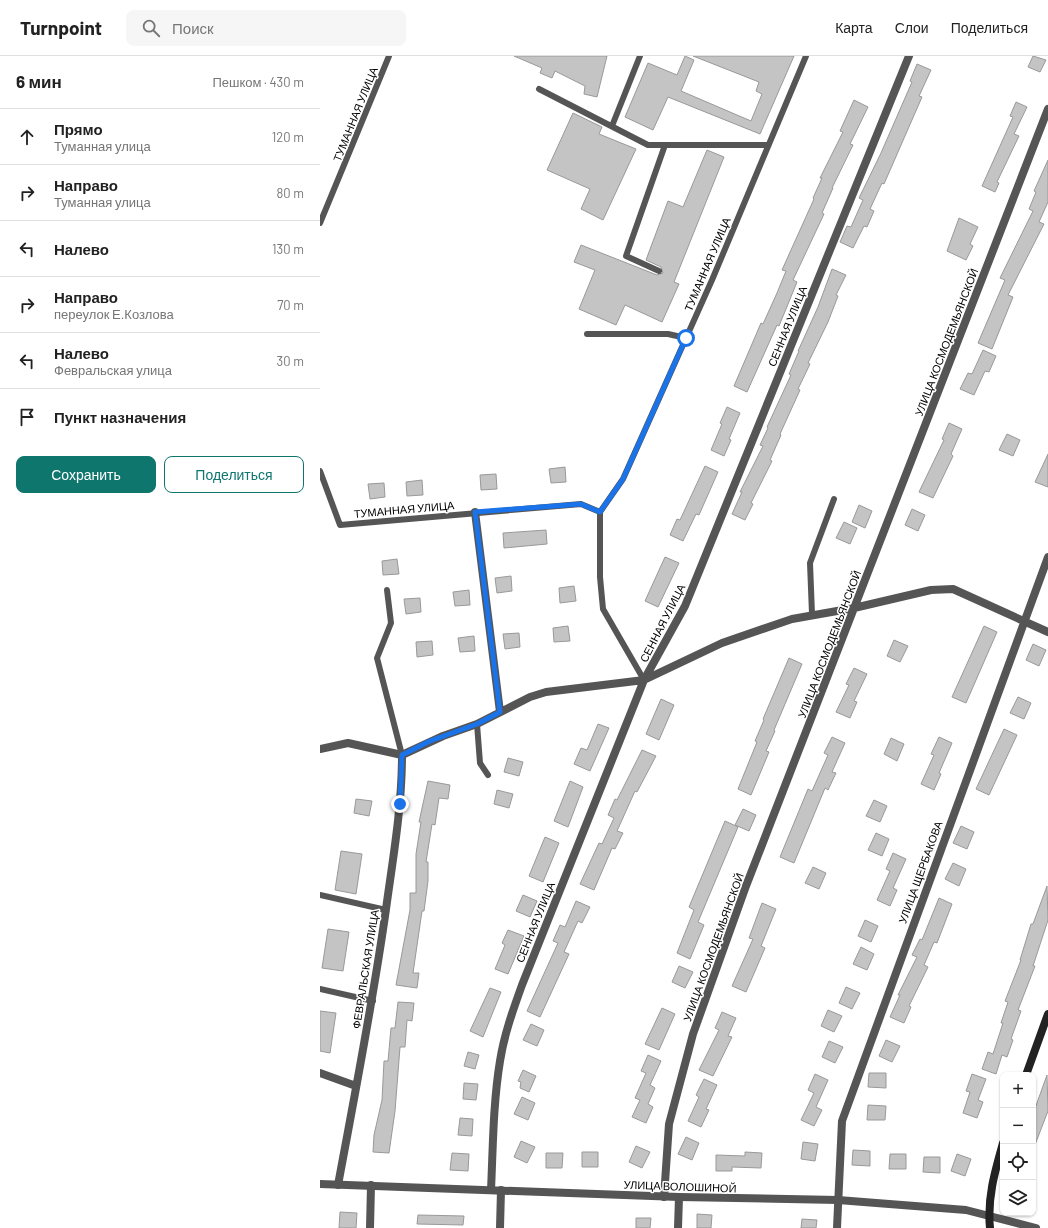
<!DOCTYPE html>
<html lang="ru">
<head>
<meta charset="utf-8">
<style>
  body { margin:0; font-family:Barlow,sans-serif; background:#f6f6f6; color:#222 }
  .controls { position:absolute; right:12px; bottom:12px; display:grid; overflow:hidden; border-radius:8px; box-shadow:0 1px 3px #0004 }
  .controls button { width:36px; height:36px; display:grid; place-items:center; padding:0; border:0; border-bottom:1px solid #e0e0e0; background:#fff; color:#222; font:20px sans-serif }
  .stop { position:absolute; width:12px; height:12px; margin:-9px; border:3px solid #1a73e8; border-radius:50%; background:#fff }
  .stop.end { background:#1a73e8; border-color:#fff; box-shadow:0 1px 4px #0008 }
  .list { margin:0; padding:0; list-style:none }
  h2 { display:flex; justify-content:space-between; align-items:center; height:52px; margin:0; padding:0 16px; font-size:17px }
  h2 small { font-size:13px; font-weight:400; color:#767676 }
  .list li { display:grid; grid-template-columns:26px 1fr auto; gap:12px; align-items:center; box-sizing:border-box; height:56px; padding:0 16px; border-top:1px solid #e0e0e0 }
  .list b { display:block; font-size:15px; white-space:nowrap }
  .list p { margin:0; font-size:13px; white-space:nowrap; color:#767676 }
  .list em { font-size:13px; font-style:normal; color:#767676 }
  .actions { display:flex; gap:8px; padding:12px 16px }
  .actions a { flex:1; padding:9px 0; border:1px solid #0f766e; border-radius:8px; text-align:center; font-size:14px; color:#0f766e }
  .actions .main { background:#0f766e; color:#fff }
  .icon { flex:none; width:22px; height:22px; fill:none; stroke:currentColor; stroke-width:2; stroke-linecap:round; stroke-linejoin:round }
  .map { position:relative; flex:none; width:728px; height:1172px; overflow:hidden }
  header { display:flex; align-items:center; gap:24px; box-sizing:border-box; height:56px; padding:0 20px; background:#fff; border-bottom:1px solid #e0e0e0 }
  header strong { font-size:19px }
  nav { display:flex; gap:22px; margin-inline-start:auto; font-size:14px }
  .search { width:280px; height:36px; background:#f6f6f6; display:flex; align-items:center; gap:10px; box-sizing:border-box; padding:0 14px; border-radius:8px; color:#767676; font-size:15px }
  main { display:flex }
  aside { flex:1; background:#fff }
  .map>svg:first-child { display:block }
  .building { fill:#c4c4c4; stroke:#999 }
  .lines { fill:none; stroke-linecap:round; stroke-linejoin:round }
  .service { stroke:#555; stroke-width:6 }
  .minor { stroke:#555; stroke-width:8 }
  .tertiary { stroke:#555; stroke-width:8 }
  .secondary { stroke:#222; stroke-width:8 }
  .route { stroke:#1a73e8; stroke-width:5 }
  .labels { text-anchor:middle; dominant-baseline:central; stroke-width:3; stroke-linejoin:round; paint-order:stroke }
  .street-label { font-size:11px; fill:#000; stroke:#fff }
</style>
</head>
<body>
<header>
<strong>Turnpoint</strong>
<div class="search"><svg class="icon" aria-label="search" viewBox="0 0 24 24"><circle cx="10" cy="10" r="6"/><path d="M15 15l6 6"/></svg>Поиск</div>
<nav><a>Карта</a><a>Слои</a><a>Поделиться</a></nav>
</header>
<main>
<aside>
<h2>6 мин<small>Пешком · 430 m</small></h2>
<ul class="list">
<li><svg class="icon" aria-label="ahead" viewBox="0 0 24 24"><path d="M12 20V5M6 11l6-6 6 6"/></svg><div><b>Прямо</b><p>Туманная улица</p></div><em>120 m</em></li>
<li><svg class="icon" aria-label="right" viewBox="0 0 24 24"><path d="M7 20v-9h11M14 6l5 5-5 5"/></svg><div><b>Направо</b><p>Туманная улица</p></div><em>80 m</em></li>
<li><svg class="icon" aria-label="left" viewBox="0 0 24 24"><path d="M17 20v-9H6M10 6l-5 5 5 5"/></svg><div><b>Налево</b></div><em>130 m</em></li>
<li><svg class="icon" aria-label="right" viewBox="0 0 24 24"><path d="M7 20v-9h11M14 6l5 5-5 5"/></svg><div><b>Направо</b><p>переулок Е.Козлова</p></div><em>70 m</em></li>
<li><svg class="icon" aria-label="left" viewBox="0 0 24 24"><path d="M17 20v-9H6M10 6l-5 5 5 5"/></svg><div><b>Налево</b><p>Февральская улица</p></div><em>30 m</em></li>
<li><svg class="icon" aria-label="arrive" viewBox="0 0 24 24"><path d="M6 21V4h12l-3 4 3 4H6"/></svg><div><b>Пункт назначения</b></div></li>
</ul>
<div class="actions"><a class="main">Сохранить</a><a>Поделиться</a></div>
</aside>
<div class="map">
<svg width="728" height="1172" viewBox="0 0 728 1172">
  <rect width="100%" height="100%" fill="#fff"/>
  <path class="building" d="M194,0H287L277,41L264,38L265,30L235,15L232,22L220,17L222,12Z
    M365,0L374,4L361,35L431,65L442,38L436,35L439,26L373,0H474L440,78L348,41L333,74L305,61L328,7L357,19Z
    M713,0L726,4L720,16L708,11Z
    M597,8L611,14L599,40L602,41L564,128L562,127L550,153L554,155L547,171L544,170L533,192L520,186L527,170L531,171L543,144L539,142L561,97L592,26L590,25Z
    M534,44L548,51L530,88L533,89L512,132H513L502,157L504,158L473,224L477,226L466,253L459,270L457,269L427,336L414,330L441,267L443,268L457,237L466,215L462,214L494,143L493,142L502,122H500L523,76L520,75Z
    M696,46L707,51L694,78L699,80L677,126L679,127L675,136L662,130L693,61L690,60Z
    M253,57L282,71L279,78L316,93L283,164L261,153L270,133L227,114Z
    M387,94L404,101L354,226L359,228L342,266L305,249L296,269L259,253L275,214L254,206L261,189L337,219L343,217L341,211L326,204L348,145L363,151Z
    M728,104V146L719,166L724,168L688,239L693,241L672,293L658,287L685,224L680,222L713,155L709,153L716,136L714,135Z
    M639,162L658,171L650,188L653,190L646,204L627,195Z
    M512,213L526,219L516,239L518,240L508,266L488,307L490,308L478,333L480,334L460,378L461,379L450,404L452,405L431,447L433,448L425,464L412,458L422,436H420L443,390L440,389L448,372L447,371L471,319L469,318L479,295H478L498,251Z
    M663,294L676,300L669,316L665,315L654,339L640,333L648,317L652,318Z
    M407,351L420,357L409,383L411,384L404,400L391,394L402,368L400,367Z
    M629,367L642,373L631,398L633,400L613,442L599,436L624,384L622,383Z
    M687,378L700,384L693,400L679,394Z
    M728,398V431L715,426Z
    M385,410L398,416L379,459L376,458L363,485L350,479L357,463L360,464Z
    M245,411L246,426L231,427L229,413Z
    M176,418L177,433L161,434L160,419Z
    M102,424L103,439L87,440L86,426Z
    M64,427L65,441L50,443L48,428Z
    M539,449L552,455L545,472L532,466Z
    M592,453L605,459L598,475L585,469Z
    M524,466L537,472L530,488L516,482Z
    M226,474L227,488L184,492L183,477Z
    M345,501L359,507L338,551L325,545Z
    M77,503L79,518L63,519L62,505Z
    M191,520L192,535L177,537L175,522Z
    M254,530L256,545L240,547L239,532Z
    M149,534L150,549L135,550L133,536Z
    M100,542L101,556L86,558L84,543Z
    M248,570L250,585L234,586L233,572Z
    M664,570L677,576L646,647L632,641Z
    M199,577L200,591L185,593L183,578Z
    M154,580L155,595L140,596L138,582Z
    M574,584L588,590L580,606L567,600Z
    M112,585L113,599L97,601L96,586Z
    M713,588L726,594L719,610L706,604Z
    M469,602L482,608L454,674L455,675L446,695L449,696L431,739L418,733L437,686L435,685L444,664L443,663Z
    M534,612L547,618L534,645L537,646L530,662L516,656L529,629L526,628Z
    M698,641L711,647L704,663L690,657Z
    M341,643L354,649L339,684L326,678Z
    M278,668L289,672L270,715L254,708L261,692L267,694Z
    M684,673L697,679L669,739L656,733Z
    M512,681L525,687L512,716L516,717L508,734L505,732L474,807L460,801L488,733L492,735L508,699L504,697Z
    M619,681L632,687L619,717L621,718L614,734L601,728L614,699L611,698Z
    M571,682L584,688L577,705L564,698Z
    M322,694L336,700L317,736L315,735L297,775L303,777L295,793L292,792L274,834L260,828L279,787L282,788L294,762L288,759L295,743L297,744Z
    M188,702L203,706L199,720L184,716Z
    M108,725L130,729L128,743L119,742L115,769L112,768L106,806H108V825L104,855H102L93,917H99L97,932L76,929L90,854V837H96V798L101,766H99Z
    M250,725L263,731L248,771L234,765Z
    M177,734L193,738L189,752L174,748Z
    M36,743L52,745L49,760L34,757Z
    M554,744L567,750L560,766L546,760Z
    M423,753L436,759L429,775L415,769Z
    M405,765L418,771L378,866L384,869L370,903L357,897L374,854L369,851Z
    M641,770L654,776L647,793L633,787Z
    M556,777L569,783L562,800L548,794Z
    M225,781L239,787L223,826L209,820Z
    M21,795L42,798L36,838L15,834Z
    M573,797L586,803L573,832L577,834L570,850L557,844L570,815L566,813Z
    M633,807L646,813L639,830L625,823Z
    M493,811L506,817L499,833L485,827Z
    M727,830L728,864L713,910H715L698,954L701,955L691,983L693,984L687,1001L682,999L676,1018L662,1013L668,996L673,998L683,967H681L688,946L685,945L701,904H700L711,868H713Z
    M203,839L217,845L210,861L196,855Z
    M619,842L632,848L617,887L614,886L604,909L608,911L589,950L591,951L584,967L570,961L580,939H578L597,901L592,899L600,883L602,884Z
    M256,845L270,851L262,867L258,865L244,896L249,898L220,961L207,955L238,887L233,885L240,869L245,871Z
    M442,847L456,853L441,890L445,892L426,936L412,930L433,883L429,882Z
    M545,864L558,870L551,886L538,880Z
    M8,873L29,876L23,915L2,912Z
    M188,874L204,880L188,918L175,913L185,889L182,887Z
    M541,891L554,898L547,914L533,908Z
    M359,910L373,916L365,932L352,926Z
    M526,931L540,937L532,953L519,947Z
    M170,932L181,936L163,981L150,975Z
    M78,946L94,947L92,965L87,964L85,991H80L75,1055L69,1097L53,1096L54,1079L62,1044L64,1005H68L71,972H75Z
    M342,952L355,958L339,994L325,988Z
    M508,954L522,960L514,976L501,970Z
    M0,955L16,957L10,997L0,995Z
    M402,956L416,962L408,980L412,981L393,1020L379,1014L399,974L395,972Z
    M211,968L224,974L217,990L203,984Z
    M566,984L580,990L572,1006L559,1000Z
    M509,985L523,991L515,1007L502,1001Z
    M148,996L159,999L155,1013L144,1010Z
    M328,999L341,1005L330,1029L335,1032L328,1048L333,1051L326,1067L312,1061L320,1044L315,1042L326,1017L321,1015Z
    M203,1014L216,1020L209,1036L200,1032L201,1026L198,1025Z
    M549,1017H566V1032L548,1031Z
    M495,1018L508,1024L496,1051L502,1054L494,1070L481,1064L494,1037L488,1034Z
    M652,1018L666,1023L658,1044L663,1046L657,1062L643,1057L650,1036L646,1035Z
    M727,1019L728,1055L713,1094V1058Z
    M384,1023L397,1029L386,1053L389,1054L381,1071L368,1065L379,1041L376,1039Z
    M144,1027L158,1028L156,1044L143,1043Z
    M202,1041L215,1047L208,1064L194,1058Z
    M548,1049L566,1050L565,1064H547Z
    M140,1062L153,1063L152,1080L138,1079Z
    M366,1081L379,1087L372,1104L358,1098Z
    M201,1085L215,1091L207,1107L194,1101Z
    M483,1086L498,1088L495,1105L481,1103Z
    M316,1090L330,1096L322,1112L309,1106Z
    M533,1094L550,1095V1110L532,1109Z
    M262,1096H278V1111H262Z
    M425,1096L442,1097L441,1112L412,1111V1115H396V1099L425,1100Z
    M132,1097L149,1098L148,1115L130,1114Z
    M226,1097H243L242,1112H226Z
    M570,1098H586V1113H569Z
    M637,1098L651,1103L645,1120L631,1115Z
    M604,1101H620V1117L603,1116Z
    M20,1156L37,1157L36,1172H19Z
    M377,1158L392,1159L391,1172H377Z
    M98,1159L144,1160L143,1169L97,1168Z
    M316,1162H331L330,1172H316Z
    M482,1163L497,1164L496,1172H481Z"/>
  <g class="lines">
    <path class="service" d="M219,33L328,89H448
      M292,70L320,0
      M0,167L69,0
      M339,215L306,200L345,89
      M267,278H348L366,282
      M0,415L20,469L261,448L280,456L303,423L392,224L486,0
      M280,456V521L283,553L324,624
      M67,534L71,567L57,602L82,699
      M492,558L490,507L514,443
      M157,668L160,707L168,719
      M0,839L66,854
      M0,933L53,945"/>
    <path class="minor" d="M155,456L180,656
      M0,693L28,687L82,699
      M82,699L123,680L157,668L210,641L226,636L324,624L402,587L472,563L534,552L611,534L633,533L728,576
      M0,1017L36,1030
      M18,1129C35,1037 53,946 66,853C73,802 82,751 82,699
      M171,1134C173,1091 173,1048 180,1005C184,979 193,954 202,929L324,624L365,550L589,0
      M344,1141L349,1068L373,978L426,830L728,53
      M50,1172L51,1129
      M180,1172L181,1134
      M358,1172L359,1141
      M517,1172L522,1065L728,501"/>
    <path class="tertiary" d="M0,1128L359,1141L518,1144L646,1154L716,1172"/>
    <path class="secondary" d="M706,1019L728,958
      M670,1172C667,1142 675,1115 683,1087"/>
  </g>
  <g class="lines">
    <path class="route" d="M80,748L82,699L110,685L157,668L180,656L155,456L261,448L280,456L303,423L366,282"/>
  </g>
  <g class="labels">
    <g class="street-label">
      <text transform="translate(35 58) rotate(-68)">ТУМАННАЯ УЛИЦА</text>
      <text transform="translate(387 208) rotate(-67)">ТУМАННАЯ УЛИЦА</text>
      <text transform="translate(467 270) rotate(-68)">СЕННАЯ УЛИЦА</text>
      <text transform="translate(626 286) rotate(-69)">УЛИЦА КОСМОДЕМЬЯНСКОЙ</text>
      <text transform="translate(84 453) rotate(-5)">ТУМАННАЯ УЛИЦА</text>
      <text transform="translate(342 567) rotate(-63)">СЕННАЯ УЛИЦА</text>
      <text transform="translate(509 588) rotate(-69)">УЛИЦА КОСМОДЕМЬЯНСКОЙ</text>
      <text transform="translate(600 816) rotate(-70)">УЛИЦА ЩЕРБАКОВА</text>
      <text transform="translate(215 866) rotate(-68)">СЕННАЯ УЛИЦА</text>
      <text transform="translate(393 891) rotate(-70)">УЛИЦА КОСМОДЕМЬЯНСКОЙ</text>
      <text transform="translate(45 913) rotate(-81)">ФЕВРАЛЬСКАЯ УЛИЦА</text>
      <text transform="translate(360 1130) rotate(2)">УЛИЦА ВОЛОШИНОЙ</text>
    </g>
  </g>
</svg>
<div class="controls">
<button>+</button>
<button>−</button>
<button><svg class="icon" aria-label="locate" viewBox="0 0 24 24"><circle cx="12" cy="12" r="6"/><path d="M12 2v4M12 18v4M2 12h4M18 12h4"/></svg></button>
<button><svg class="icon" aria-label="layers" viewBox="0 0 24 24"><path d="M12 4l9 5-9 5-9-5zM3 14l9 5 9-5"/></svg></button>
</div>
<div class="stop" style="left:366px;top:282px"></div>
<div class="stop end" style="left:80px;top:748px"></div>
</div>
</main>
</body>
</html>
